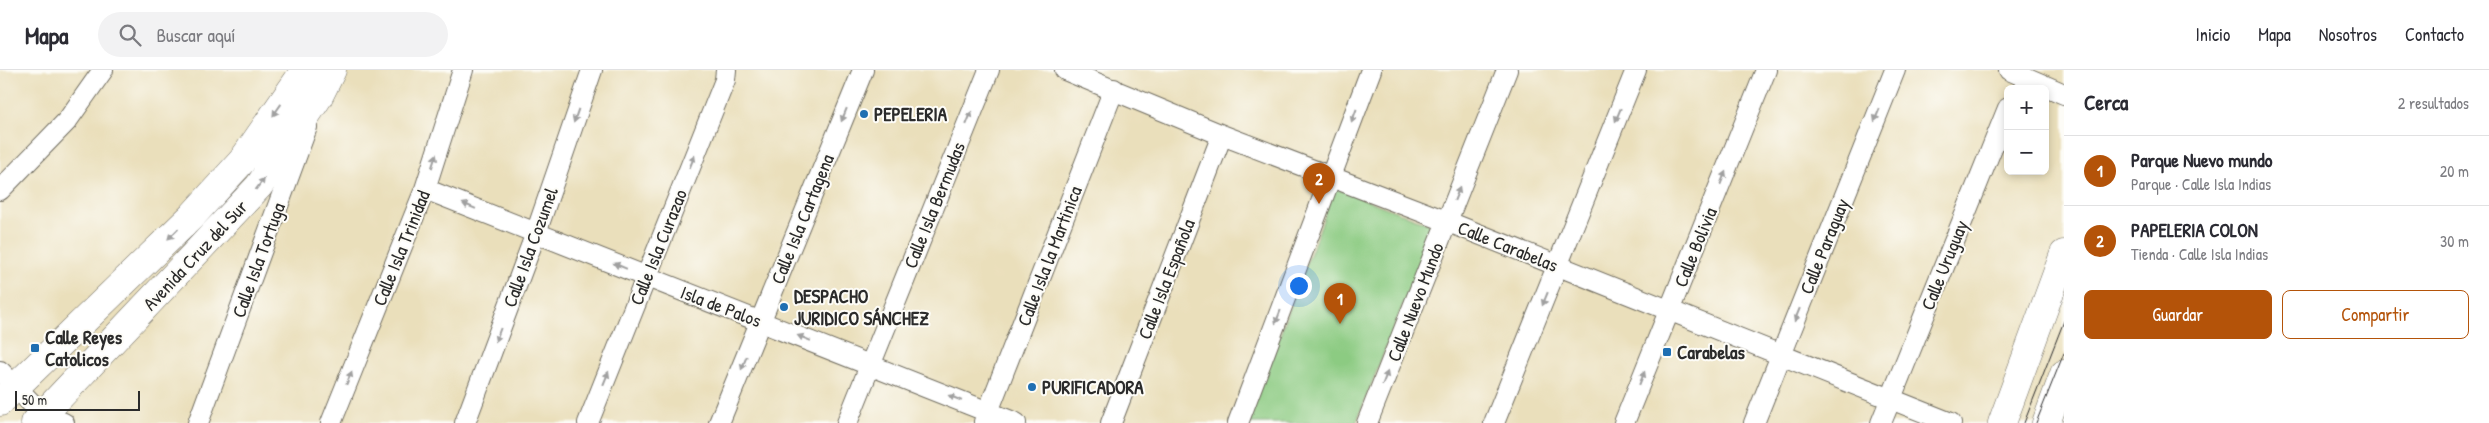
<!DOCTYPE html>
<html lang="es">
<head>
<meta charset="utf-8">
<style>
  body { margin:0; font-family:"Patrick Hand",sans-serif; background:#f2f2f3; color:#2b2b33 }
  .controls { position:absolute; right:15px; top:15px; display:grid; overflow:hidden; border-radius:8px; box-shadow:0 2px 8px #0003 }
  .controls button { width:45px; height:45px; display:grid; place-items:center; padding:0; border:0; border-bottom:1px solid #e1e1e2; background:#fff; color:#2b2b33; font:25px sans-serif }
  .scale { position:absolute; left:15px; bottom:12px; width:125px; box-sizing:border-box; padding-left:5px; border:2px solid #2b2b2b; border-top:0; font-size:14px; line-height:18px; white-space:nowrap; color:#2b2b2b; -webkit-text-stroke:4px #fdfcf7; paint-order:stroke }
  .you { position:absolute; left:1298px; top:215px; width:18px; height:18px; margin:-12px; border:4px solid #fff; border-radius:50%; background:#1a73e8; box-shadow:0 0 0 8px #1a73e833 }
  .badge { display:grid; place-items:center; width:32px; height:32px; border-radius:50%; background:#b45309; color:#fff; font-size:16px; font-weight:700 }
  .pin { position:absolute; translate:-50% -41px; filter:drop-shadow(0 1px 2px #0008) }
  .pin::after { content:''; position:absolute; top:26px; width:18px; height:15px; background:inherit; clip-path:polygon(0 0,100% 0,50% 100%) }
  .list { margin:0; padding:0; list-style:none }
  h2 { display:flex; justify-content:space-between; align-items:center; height:65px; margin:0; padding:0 20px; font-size:21px }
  h2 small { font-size:16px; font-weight:400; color:#7c7c81 }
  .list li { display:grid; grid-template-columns:32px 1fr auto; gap:15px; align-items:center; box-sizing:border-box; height:70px; padding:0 20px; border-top:1px solid #e1e1e2 }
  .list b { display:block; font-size:19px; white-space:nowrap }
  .list p { margin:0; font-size:16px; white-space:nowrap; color:#7c7c81 }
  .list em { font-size:16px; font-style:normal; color:#7c7c81 }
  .actions { display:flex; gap:10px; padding:15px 20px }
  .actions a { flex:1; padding:11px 0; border:1px solid #b45309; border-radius:8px; text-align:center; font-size:18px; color:#b45309 }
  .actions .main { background:#b45309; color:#fff }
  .icon { flex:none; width:28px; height:28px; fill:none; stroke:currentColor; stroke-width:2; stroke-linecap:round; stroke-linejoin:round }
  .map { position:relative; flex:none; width:2064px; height:353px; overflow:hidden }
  header { display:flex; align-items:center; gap:30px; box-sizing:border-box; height:70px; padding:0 25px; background:#fff; border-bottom:1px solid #e1e1e2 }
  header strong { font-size:24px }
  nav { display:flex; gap:28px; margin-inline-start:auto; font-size:18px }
  .search { width:350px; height:45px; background:#f2f2f3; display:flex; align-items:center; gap:12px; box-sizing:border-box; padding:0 18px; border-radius:28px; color:#7c7c81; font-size:19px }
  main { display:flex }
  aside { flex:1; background:#fff }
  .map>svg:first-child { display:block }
  .green { fill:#8ccb82; stroke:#5c7b56 }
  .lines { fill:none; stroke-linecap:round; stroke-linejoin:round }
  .minor-casing { stroke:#6e6a5d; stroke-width:22 }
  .secondary-casing { stroke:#6e6a5d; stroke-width:29 }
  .primary-casing { stroke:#6e6a5d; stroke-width:29 }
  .minor { stroke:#fff; stroke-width:20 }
  .secondary { stroke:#fff; stroke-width:28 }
  .primary { stroke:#fff; stroke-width:28 }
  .tram { stroke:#2b2b2b; stroke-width:1 }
  .oneway { fill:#a0a0a0 }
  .poi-dot { fill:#1f6fb2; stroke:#fdfcf7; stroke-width:2 }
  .labels { text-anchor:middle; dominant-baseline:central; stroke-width:4; stroke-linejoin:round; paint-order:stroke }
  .poi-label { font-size:19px; font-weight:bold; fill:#2b2b2b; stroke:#fdfcf7; text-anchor:start }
  .street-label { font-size:19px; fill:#2b2b2b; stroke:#fdfcf7 }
</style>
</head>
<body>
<header>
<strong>Mapa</strong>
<div class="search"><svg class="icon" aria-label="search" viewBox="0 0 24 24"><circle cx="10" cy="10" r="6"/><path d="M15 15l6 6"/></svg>Buscar aquí</div>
<nav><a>Inicio</a><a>Mapa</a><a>Nosotros</a><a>Contacto</a></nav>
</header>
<main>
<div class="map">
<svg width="2064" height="353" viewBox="0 0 2064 353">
  <rect width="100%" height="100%" fill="#fdfcf7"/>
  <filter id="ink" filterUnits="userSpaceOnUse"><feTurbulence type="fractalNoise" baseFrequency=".02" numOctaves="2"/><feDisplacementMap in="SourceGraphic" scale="10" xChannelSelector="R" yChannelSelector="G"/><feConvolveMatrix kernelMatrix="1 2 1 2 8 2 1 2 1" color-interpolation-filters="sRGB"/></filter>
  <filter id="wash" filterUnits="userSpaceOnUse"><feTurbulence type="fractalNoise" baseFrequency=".0096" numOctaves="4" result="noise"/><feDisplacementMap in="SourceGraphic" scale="20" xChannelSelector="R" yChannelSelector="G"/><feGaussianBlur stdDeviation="1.12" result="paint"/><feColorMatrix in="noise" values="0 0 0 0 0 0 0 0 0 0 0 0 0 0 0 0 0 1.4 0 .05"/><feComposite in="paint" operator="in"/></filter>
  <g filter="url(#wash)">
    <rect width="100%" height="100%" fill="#eadfbb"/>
    <path class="green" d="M1335,118L1434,156L1356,353H1247Z"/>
  </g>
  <g filter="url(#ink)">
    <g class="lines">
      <defs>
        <path id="minor" d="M1065,0L1222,65L1446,151L1951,353
          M2009,0L2064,24
          M425,119L1016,353
          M0,120L67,51L103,0
          M0,301L43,345L64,353
          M984,352L1114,19
          M198,353L307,57
          M331,353L425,119L463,0
          M465,353L536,163L592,0
          M588,353L725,10L726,0
          M719,353L863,0
          M847,353L989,0
          M1111,353L1222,65
          M1238,353L1371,0
          M1367,353L1507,0
          M1494,353L1636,0
          M1624,353L1766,0
          M1754,353L1895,0
          M1881,353L2008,38"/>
        <path id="secondary" d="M0,332L192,146L242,91L305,0
          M35,353L259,116L318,28L332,0"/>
        <path id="primary" d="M2002,353L2064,184
          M2046,353L2064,304"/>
      </defs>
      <use href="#minor" class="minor-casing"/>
      <use href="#secondary" class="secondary-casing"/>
      <use href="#primary" class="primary-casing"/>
      <use href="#minor" class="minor"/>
      <use href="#secondary" class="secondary"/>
      <use href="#primary" class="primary"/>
      <path class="tram" d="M2024,353L2064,251
        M2036,353L2064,283"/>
    </g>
    <defs><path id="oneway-solid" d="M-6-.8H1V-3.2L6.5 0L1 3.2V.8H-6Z" transform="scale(1.25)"/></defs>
    <g class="oneway">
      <use href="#oneway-solid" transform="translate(277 40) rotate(125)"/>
      <use href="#oneway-solid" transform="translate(844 45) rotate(112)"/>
      <use href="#oneway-solid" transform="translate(1618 45) rotate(112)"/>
      <use href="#oneway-solid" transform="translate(1877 45) rotate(112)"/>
      <use href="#oneway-solid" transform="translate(576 46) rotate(109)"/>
      <use href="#oneway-solid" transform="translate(1354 46) rotate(110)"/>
      <use href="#oneway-solid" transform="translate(969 48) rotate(-68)"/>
      <use href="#oneway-solid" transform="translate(434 91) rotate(-72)"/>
      <use href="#oneway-solid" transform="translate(692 92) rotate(-68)"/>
      <use href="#oneway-solid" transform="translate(1723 108) rotate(-68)"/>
      <use href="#oneway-solid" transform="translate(260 114) rotate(-53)"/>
      <use href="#oneway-solid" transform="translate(1457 124) rotate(-68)"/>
      <use href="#oneway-solid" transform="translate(469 136) rotate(-158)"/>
      <use href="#oneway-solid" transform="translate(173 164) rotate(136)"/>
      <use href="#oneway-solid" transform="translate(620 196) rotate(-158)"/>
      <use href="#oneway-solid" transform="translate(1545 229) rotate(112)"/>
      <use href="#oneway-solid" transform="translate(1797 245) rotate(112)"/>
      <use href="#oneway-solid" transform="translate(1278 247) rotate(111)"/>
      <use href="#oneway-solid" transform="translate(498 265) rotate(111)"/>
      <use href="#oneway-solid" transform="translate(804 268) rotate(-158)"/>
      <use href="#oneway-solid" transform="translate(744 293) rotate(112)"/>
      <use href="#oneway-solid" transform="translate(349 308) rotate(-68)"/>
      <use href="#oneway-solid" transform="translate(606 308) rotate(-68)"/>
      <use href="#oneway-solid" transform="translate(1385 308) rotate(-69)"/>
      <use href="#oneway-solid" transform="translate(1642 308) rotate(-68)"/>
      <use href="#oneway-solid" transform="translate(955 328) rotate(-158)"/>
    </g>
  </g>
  <g class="poi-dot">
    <circle cx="864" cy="44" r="5"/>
    <circle cx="784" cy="237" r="5"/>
    <rect x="30" y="273" width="10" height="10" rx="2.5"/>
    <rect x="1662" y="277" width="10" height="10" rx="2.5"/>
    <circle cx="1032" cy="317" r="5"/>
  </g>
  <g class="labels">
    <g class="poi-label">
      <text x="874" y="44">PEPELERIA</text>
      <text x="794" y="226">DESPACHO<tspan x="794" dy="22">JURIDICO SÁNCHEZ</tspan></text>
      <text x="45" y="267">Calle Reyes<tspan x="45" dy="22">Catolicos</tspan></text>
      <text x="1677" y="282">Carabelas</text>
      <text x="1042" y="317">PURIFICADORA</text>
    </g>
    <g class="street-label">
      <text transform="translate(934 135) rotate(-68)">Calle Isla Bermudas</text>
      <text transform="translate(802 149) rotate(-68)">Calle Isla Cartagena</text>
      <text transform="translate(1508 176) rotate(22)">Calle Carabelas</text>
      <text transform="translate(1824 176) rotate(-68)">Calle Paraguay</text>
      <text transform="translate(530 177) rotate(-70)">Calle Isla Cozumel</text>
      <text transform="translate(658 177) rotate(-68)">Calle Isla Curazao</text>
      <text transform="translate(1695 177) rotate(-68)">Calle Bolivia</text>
      <text transform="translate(401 178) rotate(-68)">Calle Isla Trinidad</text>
      <text transform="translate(195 185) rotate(-47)">Avenida Cruz del Sur</text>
      <text transform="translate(1049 186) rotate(-69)">Calle Isla la Martinica</text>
      <text transform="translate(258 190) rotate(-70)">Calle Isla Tortuga</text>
      <text transform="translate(1944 195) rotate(-68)">Calle Uruguay</text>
      <text transform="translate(1166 209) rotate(-69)">Calle Isla Española</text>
      <text transform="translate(1415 232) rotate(-69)">Calle Nuevo Mundo</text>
      <text transform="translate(721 236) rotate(21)">Isla de Palos</text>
    </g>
  </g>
</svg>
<div class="controls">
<button>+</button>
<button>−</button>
</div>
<div class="scale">50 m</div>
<div class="you"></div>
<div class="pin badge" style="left:1340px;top:254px">1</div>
<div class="pin badge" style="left:1319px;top:134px">2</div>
</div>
<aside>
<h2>Cerca<small>2 resultados</small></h2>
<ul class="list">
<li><span class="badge">1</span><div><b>Parque Nuevo mundo</b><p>Parque · Calle Isla Indias</p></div><em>20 m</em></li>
<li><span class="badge">2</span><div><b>PAPELERIA COLON</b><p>Tienda · Calle Isla Indias</p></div><em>30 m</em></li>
</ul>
<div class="actions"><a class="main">Guardar</a><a>Compartir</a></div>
</aside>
</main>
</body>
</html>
